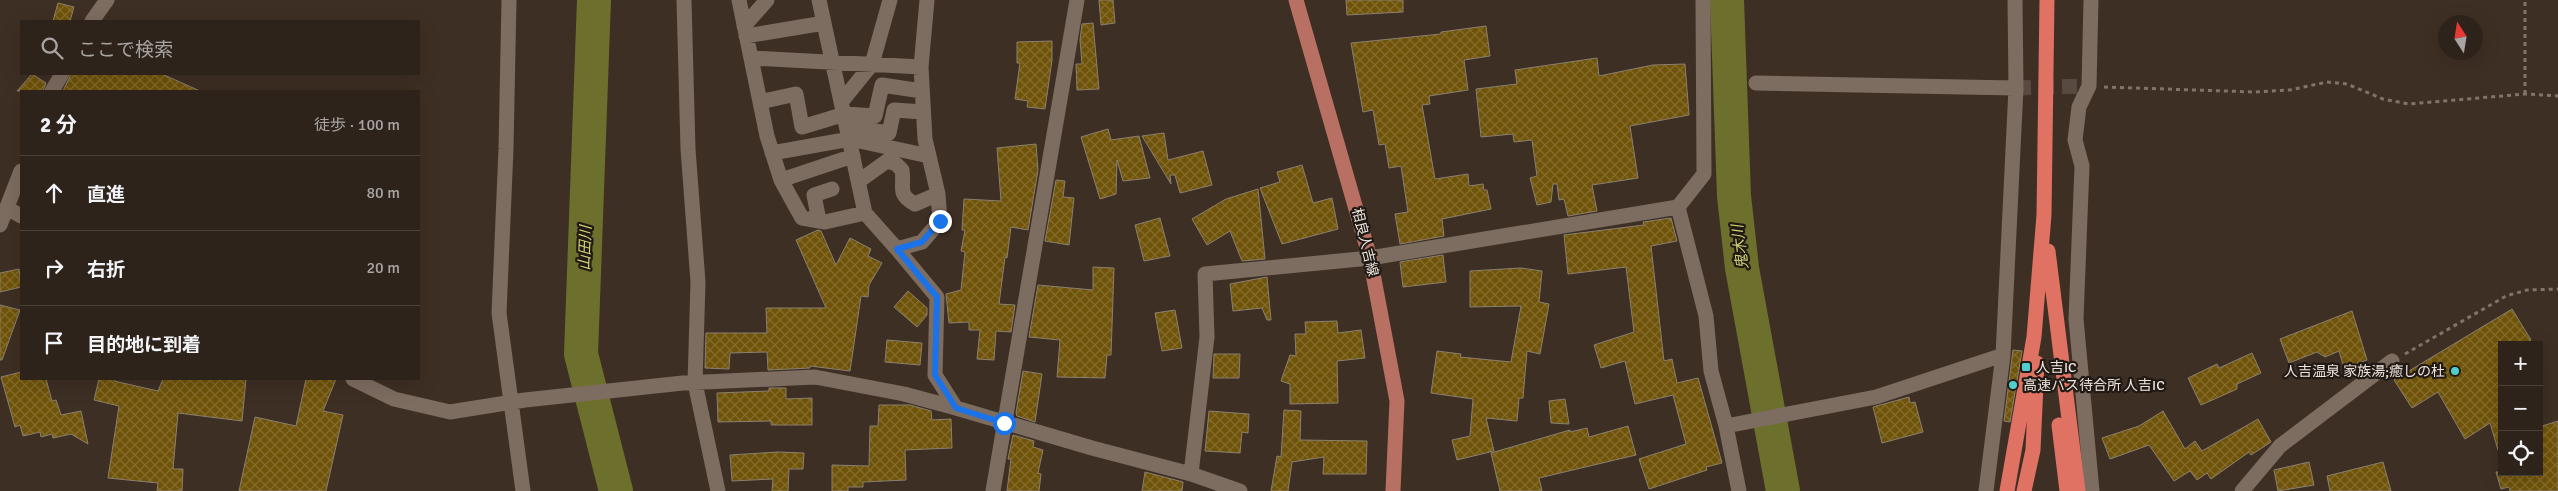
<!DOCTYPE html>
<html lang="ja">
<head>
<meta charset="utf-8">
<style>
  body { margin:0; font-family:Signika,"Noto Sans JP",sans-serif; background:#3a2f28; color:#f1f3f6 }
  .controls { position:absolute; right:15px; bottom:15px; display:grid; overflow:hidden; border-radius:0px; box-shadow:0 5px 20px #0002 }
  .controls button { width:45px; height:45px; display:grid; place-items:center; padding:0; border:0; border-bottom:1px solid #49403a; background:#2e231b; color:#f1f3f6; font:25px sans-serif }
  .compass { position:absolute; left:2438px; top:15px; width:45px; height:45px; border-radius:50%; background:#2e231b; box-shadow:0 5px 20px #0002; rotate:348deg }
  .stop { position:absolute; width:15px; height:15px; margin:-11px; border:4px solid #1a73e8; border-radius:50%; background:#fff }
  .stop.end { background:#1a73e8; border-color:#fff; box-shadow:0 1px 5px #0008 }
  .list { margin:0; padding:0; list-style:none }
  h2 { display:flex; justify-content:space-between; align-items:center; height:65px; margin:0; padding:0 20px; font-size:21px }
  h2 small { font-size:16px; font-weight:400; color:#a7a4a3 }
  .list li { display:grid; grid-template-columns:32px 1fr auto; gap:15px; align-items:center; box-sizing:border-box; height:75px; padding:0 20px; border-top:1px solid #49403a }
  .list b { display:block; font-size:19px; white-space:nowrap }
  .list em { font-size:16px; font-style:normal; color:#a7a4a3 }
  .icon { flex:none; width:28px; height:28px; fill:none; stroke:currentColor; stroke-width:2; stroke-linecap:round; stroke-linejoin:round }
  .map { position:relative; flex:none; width:2558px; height:491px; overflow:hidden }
  .search { position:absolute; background:#2e231b; box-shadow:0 5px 20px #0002; left:20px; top:20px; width:400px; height:55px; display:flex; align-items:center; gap:12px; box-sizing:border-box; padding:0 18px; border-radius:0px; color:#a7a4a3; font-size:19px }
  .panel { position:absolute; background:#2e231b; box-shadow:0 5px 20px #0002; left:20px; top:90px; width:400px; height:290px; border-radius:0px }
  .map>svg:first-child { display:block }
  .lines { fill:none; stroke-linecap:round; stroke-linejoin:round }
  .river { stroke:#6c702c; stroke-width:34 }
  .building { fill:url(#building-cross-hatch); stroke:#8a806f }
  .minor-tunnel { stroke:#584a40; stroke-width:15; stroke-dasharray:15 8; stroke-linecap:butt }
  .path { stroke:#807369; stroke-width:3; stroke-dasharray:4 4; stroke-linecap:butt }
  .minor { stroke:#7d6c60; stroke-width:15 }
  .major { stroke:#b87062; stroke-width:15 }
  .highway { stroke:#df7263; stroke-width:15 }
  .route { stroke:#1a73e8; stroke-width:6 }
  .poi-dot { fill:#52cdcc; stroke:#201914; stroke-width:2 }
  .labels { text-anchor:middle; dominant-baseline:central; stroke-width:4.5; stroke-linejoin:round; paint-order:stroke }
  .street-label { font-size:14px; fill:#eee4dd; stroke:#201914 }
  .poi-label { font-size:14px; fill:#eee4dd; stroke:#201914; text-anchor:start }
  .water-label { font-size:15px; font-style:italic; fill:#d1d776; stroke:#201914 }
</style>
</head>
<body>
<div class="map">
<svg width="2558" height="491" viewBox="0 0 2558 491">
  <defs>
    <pattern id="building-cross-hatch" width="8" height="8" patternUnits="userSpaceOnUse" patternTransform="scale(1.25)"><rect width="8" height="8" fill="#6f5309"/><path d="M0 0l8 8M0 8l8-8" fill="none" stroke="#846c2c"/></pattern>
  </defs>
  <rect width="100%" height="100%" fill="#3e2f24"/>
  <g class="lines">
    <path class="river" d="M594,0L581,354L616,491
      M1727,0L1734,196L1742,268L1783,491"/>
  </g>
  <path class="building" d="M1099,0H1113L1115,23L1101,25Z
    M1346,0H1403V12L1347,15Z
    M58,3L74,7L70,21H53Z
    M1093,23L1099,89L1077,90L1076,64H1082L1080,40L1082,24Z
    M1486,26L1490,56L1464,60L1468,90L1429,96L1430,104L1422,105L1435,179L1468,174L1469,186L1483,184L1484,190H1487L1491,209L1442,219L1444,236L1400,244L1395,214L1408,212L1401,166L1389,168L1385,144L1379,145L1373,110L1363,112L1351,43L1441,34V32Z
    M1052,41V60L1045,109L1027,107L1028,101L1015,99L1020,63H1017V42Z
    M1597,58L1599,76L1653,65L1685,64L1689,115L1630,126L1638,178L1592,185L1597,211L1568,216L1564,199L1559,200L1557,184H1553L1551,202L1537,205L1530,178L1537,176L1532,140L1514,142L1513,134L1481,137L1476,89L1517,84L1515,70Z
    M32,74L46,83L43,91H17Z
    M71,74H162L200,91H63Z
    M1108,129L1111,140L1139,136L1150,178L1123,181L1117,160L1116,194L1100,199L1081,137Z
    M1164,133L1168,160L1203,151L1212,185L1180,193L1175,175H1170L1171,184L1142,136Z
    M1036,144L1038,170L1028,230L1011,227L1007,258L1005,257L999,304L1015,305L1011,332L996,331L994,360L977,359L980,330H969V322L949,323L946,294L961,290L965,252L961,251L965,230H962L964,199L1001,201L997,148Z
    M1302,165L1313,203L1332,198L1338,229L1282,244L1260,188L1280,182L1277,172Z
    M1056,180L1065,181L1063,197L1074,198L1069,245L1045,241Z
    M1258,189L1265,259L1242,261L1230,231L1207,245L1192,219L1226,199Z
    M1160,218L1170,256L1144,261L1135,225Z
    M1671,218L1677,241L1651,246L1664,361L1672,359L1677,383L1698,378L1722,463L1706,467L1707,470L1649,489L1639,459L1686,444L1673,395L1635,404L1625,361L1601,368L1594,345L1634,332L1626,267L1568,274L1564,235L1644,225L1643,222Z
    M818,230L821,231L836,265L850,238L871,249L868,256L882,263L869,285L868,297L861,296L850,371L810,366V368L768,370L767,352L730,353L729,369L705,368L706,333H767L766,308H826L796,240Z
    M1443,255L1446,282L1403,287L1400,262Z
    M1093,267L1114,268L1111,355H1107L1105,378L1057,377L1060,340L1029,337L1038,285L1093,290Z
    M1521,268L1542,271L1539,302L1549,304L1540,354L1527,351L1523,398H1519L1517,421L1486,418L1494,451L1457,460L1452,440L1470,436L1473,399L1431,393L1437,351L1461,354L1460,357L1511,362L1521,306L1470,307V271Z
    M19,269L21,287L0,292V273Z
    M1267,277L1271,320H1267L1262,308L1233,311L1230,284Z
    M908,291L927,308V315L917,327L894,307Z
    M0,305L20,310L2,360H0Z
    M2512,309L2531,340L2523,345H2502V449L2498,450L2490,423L2465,439L2438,392L2412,408L2394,380Z
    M1175,310L1182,348L1162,351L1155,313Z
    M2352,311L2367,360L2344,368L2339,351L2325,357L2317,352L2289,363L2280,339Z
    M1337,321L1338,333L1361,330L1365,358L1337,361L1338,403L1290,404V384L1281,381L1290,355L1296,356L1295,334H1306L1305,322Z
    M887,340L922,343L920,365L885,362Z
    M2013,350L2022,351L2010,422L2004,421Z
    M2252,353L2261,373L2237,384V389L2201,405L2188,378L2217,364L2219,368Z
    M1214,354H1240L1239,378H1213Z
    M1023,371L1042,374L1035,422L1017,416L1016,413Z
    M21,372V379H46L52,401L56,400L61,415L81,411L88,444L71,434L53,438L52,434L41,437L40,432L23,436L20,425L15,427L1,377Z
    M99,379H115L114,381L158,391L163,379H246L242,421L178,413L173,469H183L182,491H157L158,483L108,478L119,406L94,400Z
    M306,379H336L323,411L343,415L326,491H239L255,417L296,426Z
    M769,388H786V399L812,398V425H771V421L718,422L717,393L769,391Z
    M1909,397L1910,403L1915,402L1923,432L1882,443L1873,407Z
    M1565,399L1569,424L1551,423L1549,401Z
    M879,405H910L931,411L932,420L951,419L952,448L905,450L906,480L863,482V487H848V491H832V465L869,466L870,426H878Z
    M1284,410L1301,411L1300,440L1367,441L1366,474H1323L1324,457L1292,462L1288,491H1271L1277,456L1281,457Z
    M1209,411L1249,414L1248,433L1242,432L1240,453L1205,451Z
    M2163,411L2185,449L2195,441L2202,451L2258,419L2271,442L2251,455L2249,452L2211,479L2207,473L2197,480L2190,471L2174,481L2149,445L2110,459L2102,438L2139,426Z
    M2558,421V491H2510L2509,487L2501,489L2496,472H2539V427Z
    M1628,426L1636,455L1539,478L1542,491H1500L1491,453L1570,430V432L1587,428L1589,437Z
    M1013,435L1034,441L1033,447L1043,450L1038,473L1041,474L1039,491H1007L1011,459H1008Z
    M778,452L804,453L803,469H789L788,491H772L773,479L732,481L730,455Z
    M2309,462L2314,485L2278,491L2274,470Z
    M2383,462L2391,491H2330L2327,476Z
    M1145,472L1183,482L1182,491H1142Z"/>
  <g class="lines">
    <path class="minor-tunnel" d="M2016,88L2089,86"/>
    <path class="path" d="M2104,87L2255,92L2290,90L2327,82L2347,84L2383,99L2409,104L2525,94L2558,96
      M2525,94V0
      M2405,354L2506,296L2527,290L2558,289"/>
    <path class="minor" d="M509,0L506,149L499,313L523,491
      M684,0L688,149L698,282L695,383L718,491
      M739,0L767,136L781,180L802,218L825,222L865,213L897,249L922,242L940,221L938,194L925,139L921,67L927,0
      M819,0L865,213
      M2091,0L2089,86L2079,107L2075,140L2082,166L2076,319L2092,491
      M92,21L107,0
      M744,26L767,0
      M746,36L824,23
      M751,58L921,67
      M1756,83L2016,88
      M52,91L62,74
      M842,101L872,64L890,0
      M760,102L796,94L802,127L845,114L875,116L882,85L922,91
      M848,127L889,133L894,110L923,112
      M772,153L850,139L929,156
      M781,180L853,156
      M859,181L887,161L896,164L902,170C905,187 896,194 915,204L938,194
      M1678,207L1706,316L1711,371L1726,426L1739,491
      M7,208L21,216
      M819,221L814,195L832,189
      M0,225L21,171
      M897,249L937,297L935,375L956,408
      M353,379L394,399L450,412L525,400L683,383L815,377L904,394L956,408L1092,448L1191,474L1240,491
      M1726,426L1876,397L2003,355
      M1191,474L1207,337L1205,274L1370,258L1678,207L1704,174L1703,0
      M993,491L1077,0
      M1986,491L2003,355L2016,88L2015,0
      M2242,491L2280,446L2392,361"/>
    <path class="major" d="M1296,0L1370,258L1397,401L1393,491"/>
    <path class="highway" d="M2048,251L2078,491
      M2059,425L2067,491
      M2007,491L2034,337L2044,215L2047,0
      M2024,491L2033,450L2037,363"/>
  </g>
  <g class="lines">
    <path class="route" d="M940,221L922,242L897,249L937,297L935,375L956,408L1004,423"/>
  </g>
  <g class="poi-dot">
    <rect x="2021" y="362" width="10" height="10" rx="2.5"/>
    <circle cx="2455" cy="371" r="5"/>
    <circle cx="2013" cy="385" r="5"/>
  </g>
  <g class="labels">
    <g class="street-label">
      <text transform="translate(1365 242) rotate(76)">相良人吉線</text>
    </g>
    <g class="poi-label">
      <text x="2036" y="367">人吉IC</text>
      <text x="2445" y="371" text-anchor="end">人吉温泉 家族湯;癒しの杜</text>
      <text x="2023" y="385">高速バス待合所 人吉IC</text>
    </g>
    <g class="water-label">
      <text transform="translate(1740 247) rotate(-97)">鬼木川</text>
      <text transform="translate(585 248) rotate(-88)">山田川</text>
    </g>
  </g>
</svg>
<div class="controls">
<button>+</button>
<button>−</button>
<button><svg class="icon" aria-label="locate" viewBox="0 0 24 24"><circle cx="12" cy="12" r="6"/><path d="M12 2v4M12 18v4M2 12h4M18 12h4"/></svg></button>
</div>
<svg class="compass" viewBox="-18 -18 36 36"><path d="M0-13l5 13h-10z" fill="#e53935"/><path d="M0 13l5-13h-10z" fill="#a7a4a3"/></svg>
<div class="stop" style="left:1004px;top:423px"></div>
<div class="stop end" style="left:940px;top:221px"></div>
<div class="search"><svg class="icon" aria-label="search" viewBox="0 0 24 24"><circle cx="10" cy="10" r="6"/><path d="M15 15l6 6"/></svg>ここで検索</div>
<section class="panel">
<h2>2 分<small>徒歩 · 100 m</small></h2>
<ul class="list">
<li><svg class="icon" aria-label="ahead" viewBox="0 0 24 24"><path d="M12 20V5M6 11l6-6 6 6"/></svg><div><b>直進</b></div><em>80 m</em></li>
<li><svg class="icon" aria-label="right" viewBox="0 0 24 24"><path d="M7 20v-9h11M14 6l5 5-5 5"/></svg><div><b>右折</b></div><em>20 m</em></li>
<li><svg class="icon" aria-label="arrive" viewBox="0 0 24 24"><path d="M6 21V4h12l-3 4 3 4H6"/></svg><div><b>目的地に到着</b></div></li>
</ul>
</section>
</div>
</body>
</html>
